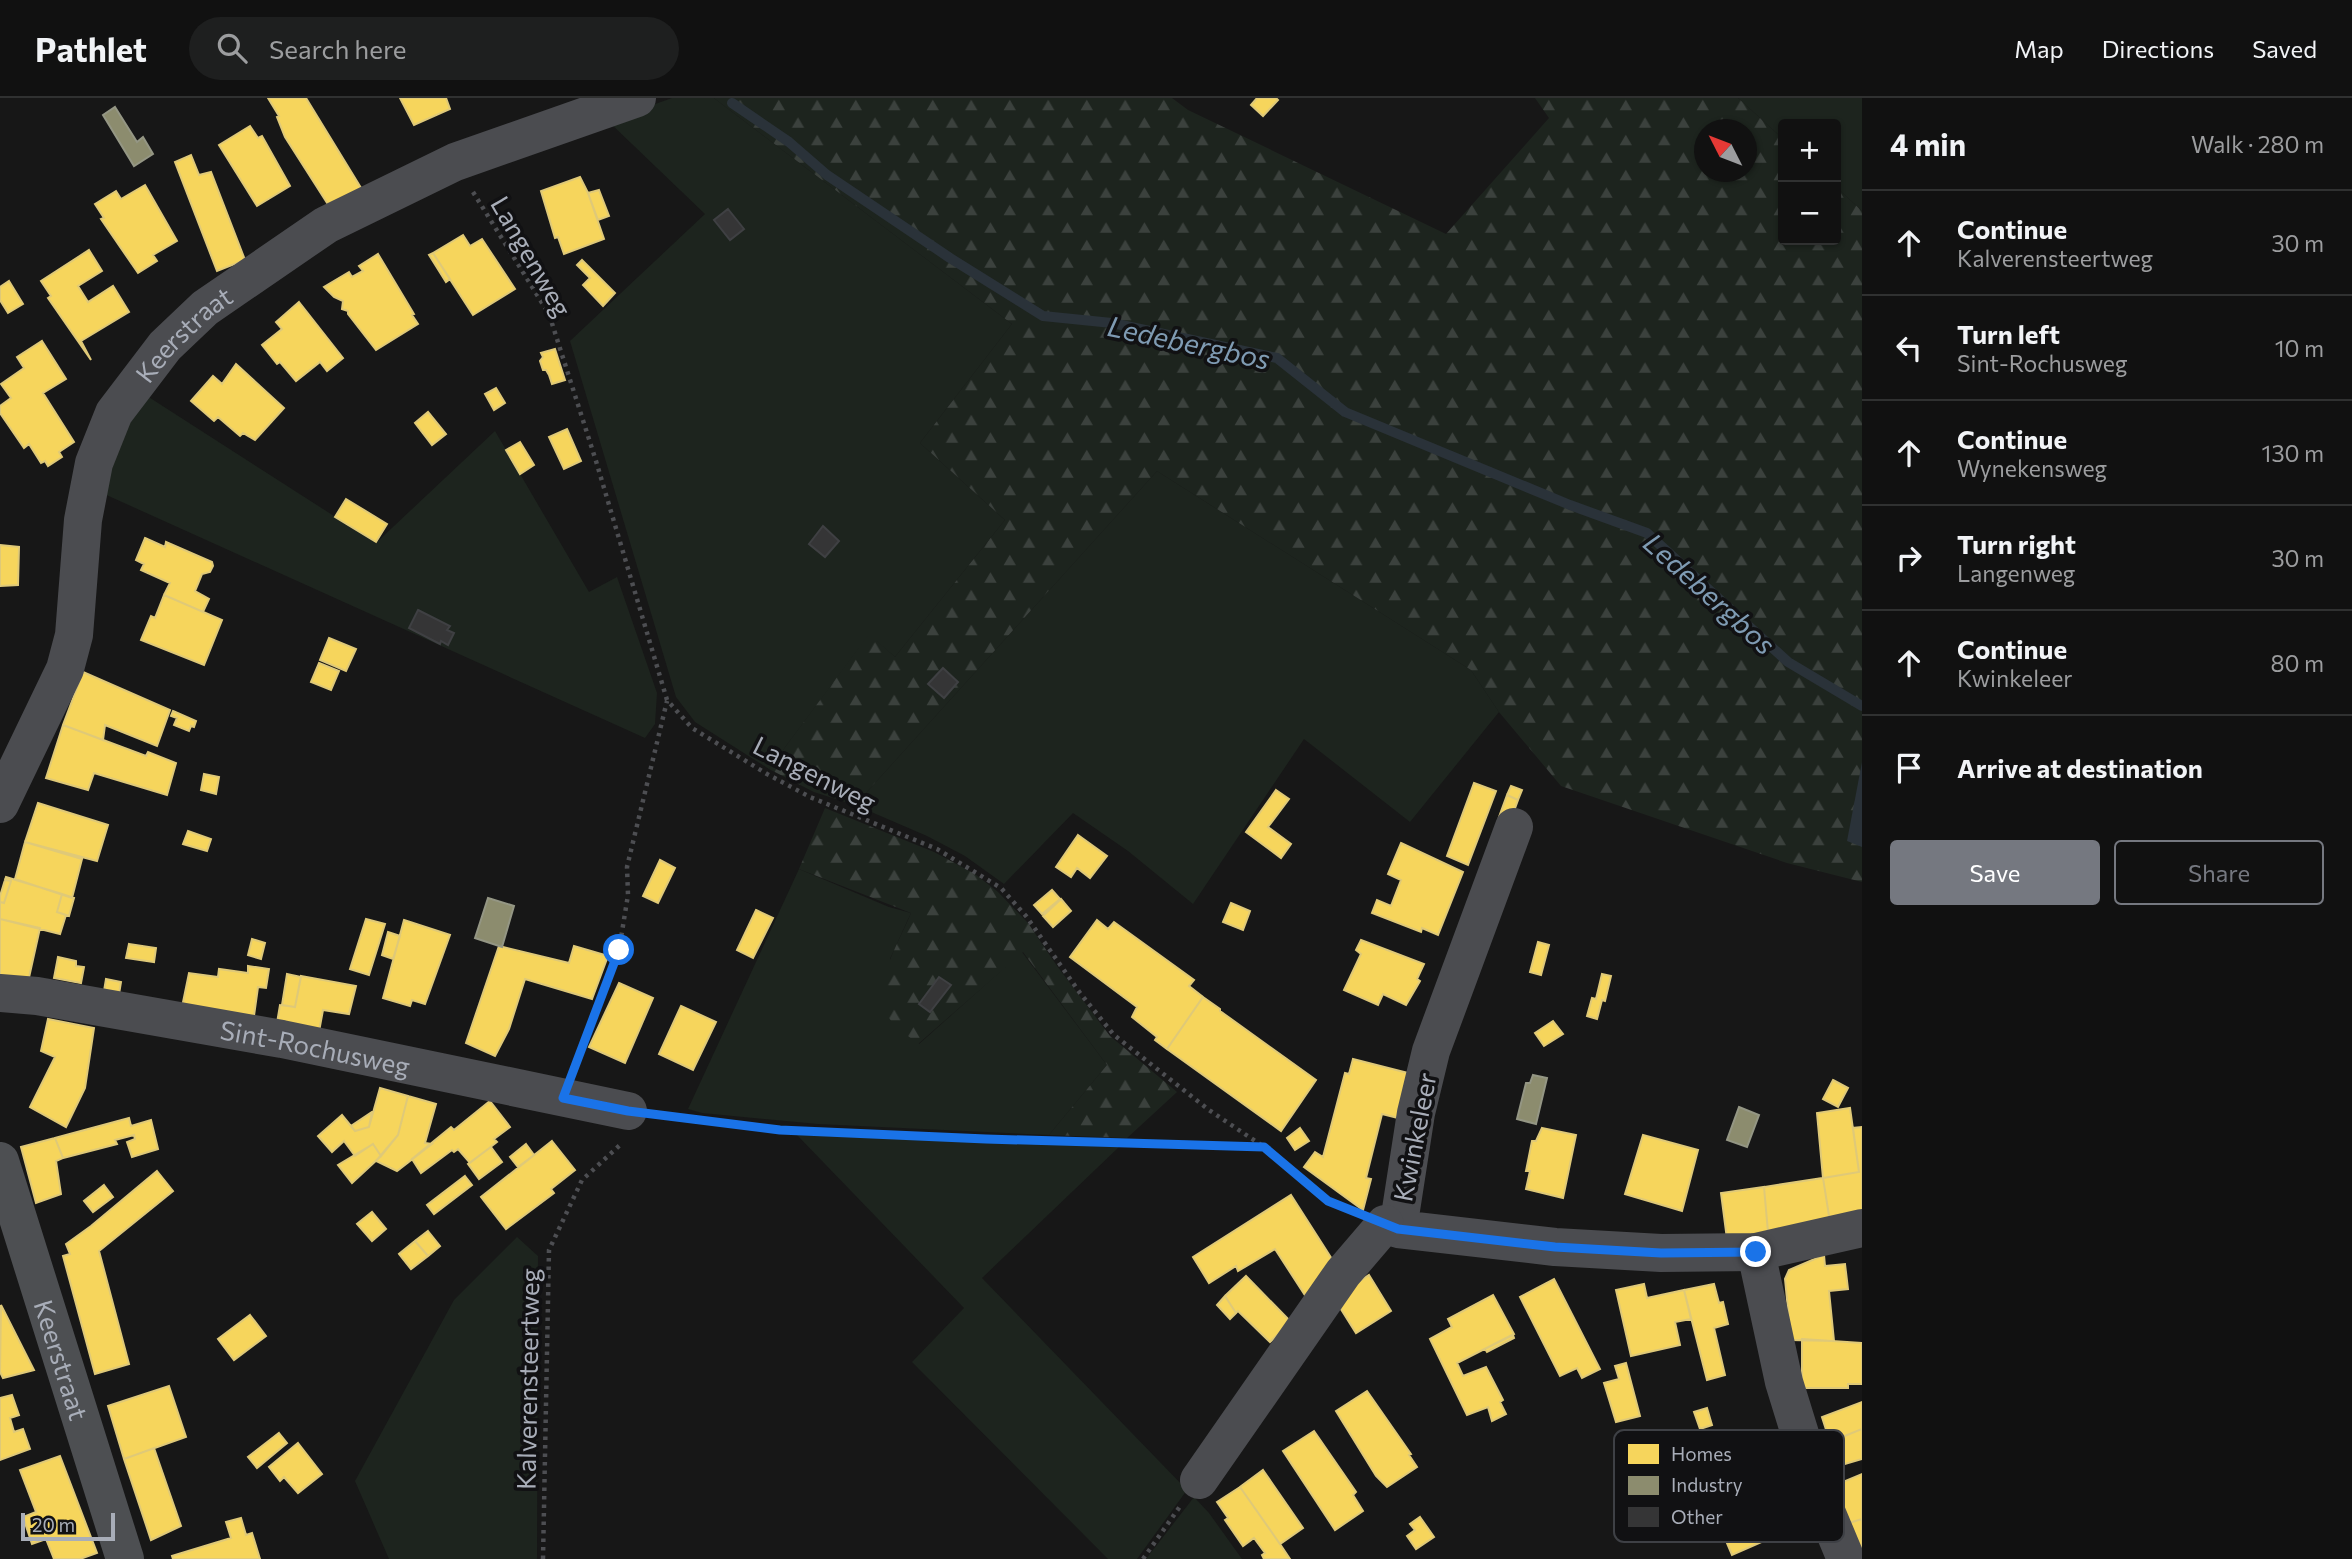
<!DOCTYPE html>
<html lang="en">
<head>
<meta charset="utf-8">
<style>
  body { margin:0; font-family:Commissioner,sans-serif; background:#1e1f1f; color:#f1f3f6 }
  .controls { position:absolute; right:21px; top:21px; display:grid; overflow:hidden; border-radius:7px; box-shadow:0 2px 5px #0004 }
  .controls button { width:63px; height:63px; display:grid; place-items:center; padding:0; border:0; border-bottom:2px solid #303131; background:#111; color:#f1f3f6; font:35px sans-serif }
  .compass { position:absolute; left:1694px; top:21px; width:63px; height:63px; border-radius:50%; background:#111; box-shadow:0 2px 5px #0004; rotate:312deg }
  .scale { position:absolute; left:21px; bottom:18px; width:94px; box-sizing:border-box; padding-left:7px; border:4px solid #a8adb8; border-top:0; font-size:19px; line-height:24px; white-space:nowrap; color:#a8adb8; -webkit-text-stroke:5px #111113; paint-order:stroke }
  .stop { position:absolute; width:21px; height:21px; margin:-16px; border:5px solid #1a73e8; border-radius:50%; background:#fff }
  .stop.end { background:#1a73e8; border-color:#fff; box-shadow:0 2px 7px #0008 }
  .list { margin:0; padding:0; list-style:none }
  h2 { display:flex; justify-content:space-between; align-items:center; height:91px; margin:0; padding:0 28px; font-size:30px }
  h2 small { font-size:23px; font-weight:400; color:#9c9d9f }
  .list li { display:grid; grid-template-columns:46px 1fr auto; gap:21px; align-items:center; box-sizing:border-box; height:105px; padding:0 28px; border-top:2px solid #303131 }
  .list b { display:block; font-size:26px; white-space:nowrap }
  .list p { margin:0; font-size:23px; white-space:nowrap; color:#9c9d9f }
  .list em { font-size:23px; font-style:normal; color:#9c9d9f }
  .actions { display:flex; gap:14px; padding:21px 28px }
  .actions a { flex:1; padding:16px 0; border:2px solid #757880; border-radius:7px; text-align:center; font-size:24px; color:#757880 }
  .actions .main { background:#757880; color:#fff }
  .icon { flex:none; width:38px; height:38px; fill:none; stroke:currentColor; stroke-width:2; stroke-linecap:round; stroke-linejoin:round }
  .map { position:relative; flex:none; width:1862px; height:1461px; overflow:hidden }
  header { display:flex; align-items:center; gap:42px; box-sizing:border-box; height:98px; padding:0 35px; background:#111; border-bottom:2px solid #303131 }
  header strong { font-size:33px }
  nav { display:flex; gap:38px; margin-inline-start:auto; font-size:24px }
  .search { width:490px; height:63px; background:#1e1f1f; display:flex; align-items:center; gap:18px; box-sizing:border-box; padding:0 24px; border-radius:38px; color:#9c9d9f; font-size:26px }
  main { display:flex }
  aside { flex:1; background:#111 }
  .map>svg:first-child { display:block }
  .green { fill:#1d241e }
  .forest { fill:url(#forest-firs); fill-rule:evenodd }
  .water { fill:#2a3239 }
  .homes { fill:#f6d55c; stroke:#dfc978; stroke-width:2 }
  .industry { fill:#8c8c6e; stroke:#949684; stroke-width:2 }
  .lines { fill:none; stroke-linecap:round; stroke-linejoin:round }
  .stream { stroke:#2a3239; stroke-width:10 }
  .building { fill:#353536; stroke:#3f4043; stroke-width:2 }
  .path { stroke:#4d4e52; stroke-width:4.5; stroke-dasharray:3.5 5; stroke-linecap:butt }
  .minor { stroke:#4b4c50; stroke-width:38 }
  .major { stroke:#4d4f52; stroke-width:38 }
  .route { stroke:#1a73e8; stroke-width:9 }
  .labels { text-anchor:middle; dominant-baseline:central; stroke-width:7; stroke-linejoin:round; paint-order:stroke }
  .street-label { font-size:26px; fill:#a8adb8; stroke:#111113 }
  .water-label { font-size:28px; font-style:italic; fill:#7f9bb3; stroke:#111113 }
  .key { fill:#111113; stroke:#3e4045; stroke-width:2 }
  .key-label { font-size:19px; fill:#a8adb8 }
</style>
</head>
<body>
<header>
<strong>Pathlet</strong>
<div class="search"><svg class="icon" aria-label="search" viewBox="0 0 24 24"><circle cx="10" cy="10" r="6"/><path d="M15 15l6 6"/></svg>Search here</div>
<nav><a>Map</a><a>Directions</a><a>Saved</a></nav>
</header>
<main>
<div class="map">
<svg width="1862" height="1461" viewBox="0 0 1862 1461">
  <defs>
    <pattern id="forest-firs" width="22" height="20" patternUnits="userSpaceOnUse" patternTransform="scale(1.75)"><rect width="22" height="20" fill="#1d241e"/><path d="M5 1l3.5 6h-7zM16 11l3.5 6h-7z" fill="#3b413d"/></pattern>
  </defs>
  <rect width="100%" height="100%" fill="#171717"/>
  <path class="green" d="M672,0H714L1012,226L920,345L1005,422L895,559L869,537L769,671L695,624L676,599L570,243L705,116L608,23Z
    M1738,0H1862V113L1836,89V26H1783V41Z
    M144,296L376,445L495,333L589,494L617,479L657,595L655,626L645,640L102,395L118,336Z
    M1157,373L1471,572L1499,614L1410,724L1304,641L1193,806L1128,753L1073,715L1004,786L965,758L927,738L855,707Z
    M799,771L889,809L911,815L890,861L919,946L1022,854L1107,967L1049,1037L818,1026L702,1015L688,1011Z
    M797,1037L1119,1049L982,1180L1187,1392L1137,1461H1108L912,1264L964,1210Z
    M517,1139L538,1158L537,1461H389L355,1383L454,1202Z
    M1194,1399L1209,1415L1242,1461H1146Z"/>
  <path class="forest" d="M714,0H1172L1188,12L1446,136L1549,20L1535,0H1738L1783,41V142H1836V89L1862,113V784L1787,765L1561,688L1499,614L1471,572L1157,373L855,707L814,694L769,671L869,536L895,559L1005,422L920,345L1012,226ZM1704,32H1746V74H1704Z
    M825,710L934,754L975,776L998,794L1028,825L1057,868L1110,938L1177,994L1127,1040L1049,1037L1107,967L1023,854L918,946C909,938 896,930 889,920C868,892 900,843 911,815L799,771Z"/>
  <path class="water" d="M1862,664V749L1847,743Z"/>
  <path class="homes" d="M268,0H306L361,90L329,108L285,39L277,19L279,18Z
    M400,0H446L450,11L414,27Z
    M1257,0H1276L1278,2L1263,18L1251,7Z
    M250,28L258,40L262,38L290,88L257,108L219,47Z
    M191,57L199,77L211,74L245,162L217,173L175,64Z
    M580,79L588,95L604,141L564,156L558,139L555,140L541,93Z
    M145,87L177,143L153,157L157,163L138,175L101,121L104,120L95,106L116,93L121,101Z
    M599,92L609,118L598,122L588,95Z
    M463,137L470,148L482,141L515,191L473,217L433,155Z
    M89,152L102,173L78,188L88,204L113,188L129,214L81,243L91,262L48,200L51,198L41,183Z
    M433,155L450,181L446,184L429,157Z
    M378,156L414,216L412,217L418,226L376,252L348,216V213L342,211L343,203L334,199L324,189L349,174L352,179L363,173L359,168Z
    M582,162L615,195L603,208L583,187L590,180L577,167Z
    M9,183L23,206L8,215L0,202V189Z
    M299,204L343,260L327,273L320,264L296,283L280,264L277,266L262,247L282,231L276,224Z
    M42,243L66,281L43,295L74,344L59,354L62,359L48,368L45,363L41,365L29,346L24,350L0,315V308L11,300L1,286L24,270L17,259Z
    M555,251L565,282L552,286L549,277L546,272H543L540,263L543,259L541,255Z
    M236,266L284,310L255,342L243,335L240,338L218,319L214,323L191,303L213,278L222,286Z
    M496,290L505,305L494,312L485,296Z
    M428,314L446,336L432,347L415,325Z
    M567,331L581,363L564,371L549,339Z
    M520,344L534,367L520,376L506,352Z
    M346,401L387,426L376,444L335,419Z
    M145,440L165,449L166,444L212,464L213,468L210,474L202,476L195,493L209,501L203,514L164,497L170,485L141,472L144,466L136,462Z
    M0,447L19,449L18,487L0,488Z
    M164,497L222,522L204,567L141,542L151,518L155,520Z
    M329,540L356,551L346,573L320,562Z
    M319,565L339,573L331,592L311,584Z
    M83,574L170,612L157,648L105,627L103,642L63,627Z
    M173,613L196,623L194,629L191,628L189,633L174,627L177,620L171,618Z
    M63,627L146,658L148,654L176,665L167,697L94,675L88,692L46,680Z
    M204,676L219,679L216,696L201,692Z
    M1474,685L1496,693L1468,767L1447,758Z
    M1511,688L1522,692L1518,702L1507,697Z
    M1276,692L1289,701L1268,729L1291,746L1281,760L1246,734Z
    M1507,697L1518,702L1510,724L1499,719Z
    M38,705L108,727L97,763L25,744Z
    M188,733L211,741L207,753L183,746Z
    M1078,737L1107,758L1090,780L1077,770L1071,779L1056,769Z
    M25,744L82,761L72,800L15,781Z
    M1401,745L1463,774L1438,837L1422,830L1421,834L1372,815L1377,802L1391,808L1401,782L1388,776Z
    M660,762L675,770L658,805L643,798Z
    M6,779L62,796L57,814L66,817L60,836L0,821V804L4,805L11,783L5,782Z
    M5,782L11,783L4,805L0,804V798Z
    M1052,792L1060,801L1042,816L1034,807Z
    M62,796L74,800L69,818L57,814Z
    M1061,801L1071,813L1053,829L1043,818Z
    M1231,805L1250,813L1243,832L1223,824Z
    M756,812L773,820L753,860L737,852Z
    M0,821L40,830L28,884L0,879Z
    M366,821L385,826L369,877L350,871Z
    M404,822L450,837L425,906L412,902L410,908L383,900Z
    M1097,822L1108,831L1114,824L1194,882L1189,888L1203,899L1167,951L1155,942L1157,939L1132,919L1137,909L1070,859Z
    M388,834L400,838L393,861L382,857Z
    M252,841L265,845L261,861L248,857Z
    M1361,842L1424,866L1417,881L1420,883L1406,907L1383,896L1378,907L1344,892L1361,856L1356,852Z
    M1538,844L1549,847L1541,877L1530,874Z
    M129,846L156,850L154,864L126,860Z
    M499,848L569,865L574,848L608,858L592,901L525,881L509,931L495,958L466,945Z
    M58,859L76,863V868L84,869L81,885L54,880Z
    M248,868L269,871L266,890L258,889L253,925L181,914L189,875L218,879L219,871L248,875Z
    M287,876L301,879L295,909L282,907Z
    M1602,876L1611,878L1605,903L1602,902L1597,921L1587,918L1592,900L1596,901Z
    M301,878L356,888L349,916L323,912L318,939L276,931L280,907L295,909Z
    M106,881L121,884L119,896L104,893Z
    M619,885L653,900L625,965L589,949Z
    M1203,899L1220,911V913L1316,982L1281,1033L1167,951Z
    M681,908L716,924L693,972L659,956Z
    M48,921L94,930L85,990L66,1029L30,1009L55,959L41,953Z
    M1553,923L1563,936L1544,948L1535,935Z
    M1353,961L1412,976L1402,1021L1382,1016L1366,1080L1371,1081L1363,1112L1304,1069L1315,1054L1323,1059L1345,975L1349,976Z
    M1833,982L1848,990L1838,1009L1823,1001Z
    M380,990L408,998L398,1037L381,1058L373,1046L355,1058L344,1043L332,1054L318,1038L342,1017L355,1033L369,1029Z
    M408,998L436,1006L425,1045L432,1046L397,1073L376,1063L398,1037Z
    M490,1003L510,1029L494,1041L497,1044L470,1065L458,1051L454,1054L452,1052L421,1075L412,1061L451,1029L454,1032Z
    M1850,1010L1859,1074L1823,1080L1817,1015Z
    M372,1014L369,1029L355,1033L351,1028Z
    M129,1020L131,1028L151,1022L158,1051L132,1059L127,1044L135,1041L134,1037L115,1042L117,1046L63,1060L55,1040Z
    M1862,1029V1119L1830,1124L1823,1080L1859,1074L1853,1030Z
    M1300,1030L1309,1043L1295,1052L1287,1040Z
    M1542,1030L1576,1037L1563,1100L1526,1091L1530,1073H1526L1532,1043H1536Z
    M1643,1037L1698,1052L1682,1113L1625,1096Z
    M55,1040L63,1060L56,1063L61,1096L36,1105L21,1049Z
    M552,1043L575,1072L551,1091L554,1095L506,1131L481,1099Z
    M373,1046L381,1058L352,1085L338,1067Z
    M526,1046L534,1057L518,1069L510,1059Z
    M491,1049L502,1064L479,1081L468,1066Z
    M157,1073L173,1093L99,1153L129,1266L95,1276L63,1158L70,1156L66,1146L91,1128Z
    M465,1078L472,1087L434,1116L427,1107Z
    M1823,1080L1830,1124L1768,1134L1764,1089Z
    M104,1087L113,1099L93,1114L84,1103Z
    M1764,1089L1768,1134L1727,1141L1721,1095Z
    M1291,1097L1337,1169L1310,1205L1275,1151L1238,1173L1236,1168L1209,1185L1193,1159Z
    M372,1114L386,1131L372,1143L357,1126Z
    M428,1133L440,1148L428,1158L415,1143Z
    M415,1143L428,1158L411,1171L399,1156Z
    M1824,1157L1825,1168L1845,1166L1848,1191L1829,1193L1834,1243L1791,1242L1785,1181L1789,1172Z
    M1369,1177L1391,1213L1356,1235L1334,1200Z
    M1246,1178L1291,1224L1270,1244L1238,1213L1236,1215L1225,1198Z
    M1554,1181L1600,1271L1582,1280L1577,1270L1560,1278L1520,1199Z
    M1644,1186L1647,1200L1684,1192L1691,1221L1675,1224L1680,1247L1631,1258L1616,1192Z
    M1714,1186L1719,1205L1723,1204L1728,1226L1714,1230L1725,1277L1707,1282L1684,1192Z
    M1493,1197L1514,1236L1457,1265L1463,1278L1486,1269L1503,1302L1500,1304L1506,1316L1492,1323L1488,1309L1467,1317L1430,1241L1452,1229L1448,1221Z
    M1225,1198L1236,1215L1230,1221L1217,1207Z
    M1,1207L34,1272L3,1280L0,1274Z
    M250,1217L266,1238L234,1262L218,1241Z
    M1513,1237L1514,1240L1487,1254L1485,1251Z
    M1802,1241L1862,1245V1286H1848V1290H1802Z
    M1626,1265L1640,1318L1616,1324L1604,1285L1619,1281L1615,1268Z
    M169,1288L186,1339L124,1361L108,1308Z
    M1367,1293L1411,1356L1409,1357L1417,1369L1387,1389L1376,1378L1336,1313Z
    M12,1297L19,1317L10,1320L14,1334L23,1331L30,1351L0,1362V1300Z
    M1862,1304V1331L1830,1344L1822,1319Z
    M1707,1310L1712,1327L1700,1331L1694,1314Z
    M1862,1331V1361L1838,1368L1830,1344Z
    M1314,1333L1356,1394L1353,1397L1363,1413L1335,1432L1283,1353Z
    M279,1335L287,1345L257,1370L248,1359Z
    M298,1345L322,1376L298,1395L284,1379L280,1383L269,1369Z
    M154,1350L181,1428L151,1442L124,1361Z
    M60,1358L97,1455L80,1461H54L46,1441L32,1446L23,1419L36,1414L20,1372Z
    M1263,1372L1303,1430L1280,1446L1240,1389Z
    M1862,1376V1421L1849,1425L1840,1400L1843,1398L1838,1386Z
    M1240,1389L1280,1446L1290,1461H1264L1262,1457L1265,1455L1254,1440L1243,1448L1225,1422L1228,1420L1217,1404Z
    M1769,1389L1783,1420L1777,1422L1782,1435L1732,1457L1718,1424L1713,1426L1708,1415L1697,1419L1692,1408L1717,1398L1722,1410Z
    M1420,1419L1434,1439L1416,1451L1407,1438L1415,1432L1410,1426Z
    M241,1420L246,1437L252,1435L260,1461H173L172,1458L231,1440L226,1424Z
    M1862,1421V1453L1849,1425Z"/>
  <path class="industry" d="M115,9L137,44L143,39L153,56L134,68L103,17Z
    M488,800L514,808L502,849L475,840Z
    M1533,977L1547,980L1536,1026L1517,1021L1526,985H1530Z
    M1739,1009L1759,1017L1747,1049L1727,1042Z"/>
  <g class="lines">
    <path class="stream" d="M732,5L789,44L827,77L950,160L1043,218L1112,225L1277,260L1345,314L1570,407L1647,435L1788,564L1862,608"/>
  </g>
  <path class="building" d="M728,111L744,131L730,142L714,122Z
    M823,428L839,443L825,459L809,446Z
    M418,512L450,528L447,532L454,535L448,547L441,543L440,546L409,530Z
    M943,570L958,584L944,600L928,586Z
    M939,879L951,887L930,914L919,906Z"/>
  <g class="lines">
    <path class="path" d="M473,94L549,216L596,363L667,602L692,630L767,676L810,699L937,751L1001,790L1026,818L1080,895L1114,937L1209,1012L1264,1049L1328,1103L1352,1112
      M576,966L619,852L628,797L627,769L667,603
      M660,1017L781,1032L986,1042L1263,1049
      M543,1461L549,1152L582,1082L620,1047
      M1143,1461L1181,1407"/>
    <g class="minor">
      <path id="s1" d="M0,706L65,571L74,537L83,422L94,365L114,315L165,248L205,210L326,127L455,64L637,0"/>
      <path d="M1514,729L1431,953L1416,1015L1398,1131L1555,1149L1661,1155L1756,1154L1862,1130"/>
      <path id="s2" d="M0,895L37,898L282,941L628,1013"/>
      <path d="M1756,1154L1784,1284L1818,1394L1846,1461"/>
      <path d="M1199,1382L1343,1175L1385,1126"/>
    </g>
    <path class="major" id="s3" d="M0,1063L125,1461"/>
  </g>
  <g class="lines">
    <path class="route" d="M619,852L563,1000L628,1013L780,1032L986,1041L1264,1049L1328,1103L1398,1131L1555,1149L1661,1155L1756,1154"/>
  </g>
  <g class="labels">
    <g class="street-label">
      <text transform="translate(532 158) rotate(60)">Langenweg</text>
      <text stroke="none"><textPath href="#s1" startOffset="518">Keerstraat</textPath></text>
      <text transform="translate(815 675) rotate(27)">Langenweg</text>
      <text stroke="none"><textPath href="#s2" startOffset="320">Sint-Rochusweg</textPath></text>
      <text transform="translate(1414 1039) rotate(-79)">Kwinkeleer</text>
      <text stroke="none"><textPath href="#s3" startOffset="208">Keerstraat</textPath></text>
      <text transform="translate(527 1281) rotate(-89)">Kalverensteertweg</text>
    </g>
    <g class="water-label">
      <text transform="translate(1189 244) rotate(12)">Ledebergbos</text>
      <text transform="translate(1710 495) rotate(42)">Ledebergbos</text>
    </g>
  </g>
  <rect x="1614" y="1332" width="230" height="112" rx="10" class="key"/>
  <rect x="1628" y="1346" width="31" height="20" fill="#f6d55c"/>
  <rect x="1628" y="1378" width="31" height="19" fill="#8c8c6e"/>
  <rect x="1628" y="1409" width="31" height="20" fill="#353536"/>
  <g class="key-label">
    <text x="1671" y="1363">Homes</text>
    <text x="1671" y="1394">Industry</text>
    <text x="1671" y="1426">Other</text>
  </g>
</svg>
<div class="controls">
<button>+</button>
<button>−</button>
</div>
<svg class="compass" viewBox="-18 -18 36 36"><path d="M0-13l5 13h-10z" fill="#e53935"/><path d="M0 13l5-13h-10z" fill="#9c9d9f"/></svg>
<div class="scale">20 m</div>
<div class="stop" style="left:619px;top:852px"></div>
<div class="stop end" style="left:1756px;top:1154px"></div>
</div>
<aside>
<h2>4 min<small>Walk · 280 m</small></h2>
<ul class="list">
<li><svg class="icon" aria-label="ahead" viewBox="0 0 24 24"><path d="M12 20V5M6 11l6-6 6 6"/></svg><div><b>Continue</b><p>Kalverensteertweg</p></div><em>30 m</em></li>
<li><svg class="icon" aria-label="left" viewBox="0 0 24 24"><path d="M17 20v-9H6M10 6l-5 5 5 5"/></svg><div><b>Turn left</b><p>Sint-Rochusweg</p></div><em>10 m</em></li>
<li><svg class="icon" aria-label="ahead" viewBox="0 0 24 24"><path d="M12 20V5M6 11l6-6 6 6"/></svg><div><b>Continue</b><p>Wynekensweg</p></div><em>130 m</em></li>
<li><svg class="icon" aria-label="right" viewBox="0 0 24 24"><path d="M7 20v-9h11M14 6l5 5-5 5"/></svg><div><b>Turn right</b><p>Langenweg</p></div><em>30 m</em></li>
<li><svg class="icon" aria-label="ahead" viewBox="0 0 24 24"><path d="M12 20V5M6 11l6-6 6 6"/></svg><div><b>Continue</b><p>Kwinkeleer</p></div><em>80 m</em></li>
<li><svg class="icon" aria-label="arrive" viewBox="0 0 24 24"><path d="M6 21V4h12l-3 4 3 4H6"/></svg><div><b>Arrive at destination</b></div></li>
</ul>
<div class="actions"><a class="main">Save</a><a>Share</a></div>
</aside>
</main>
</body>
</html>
